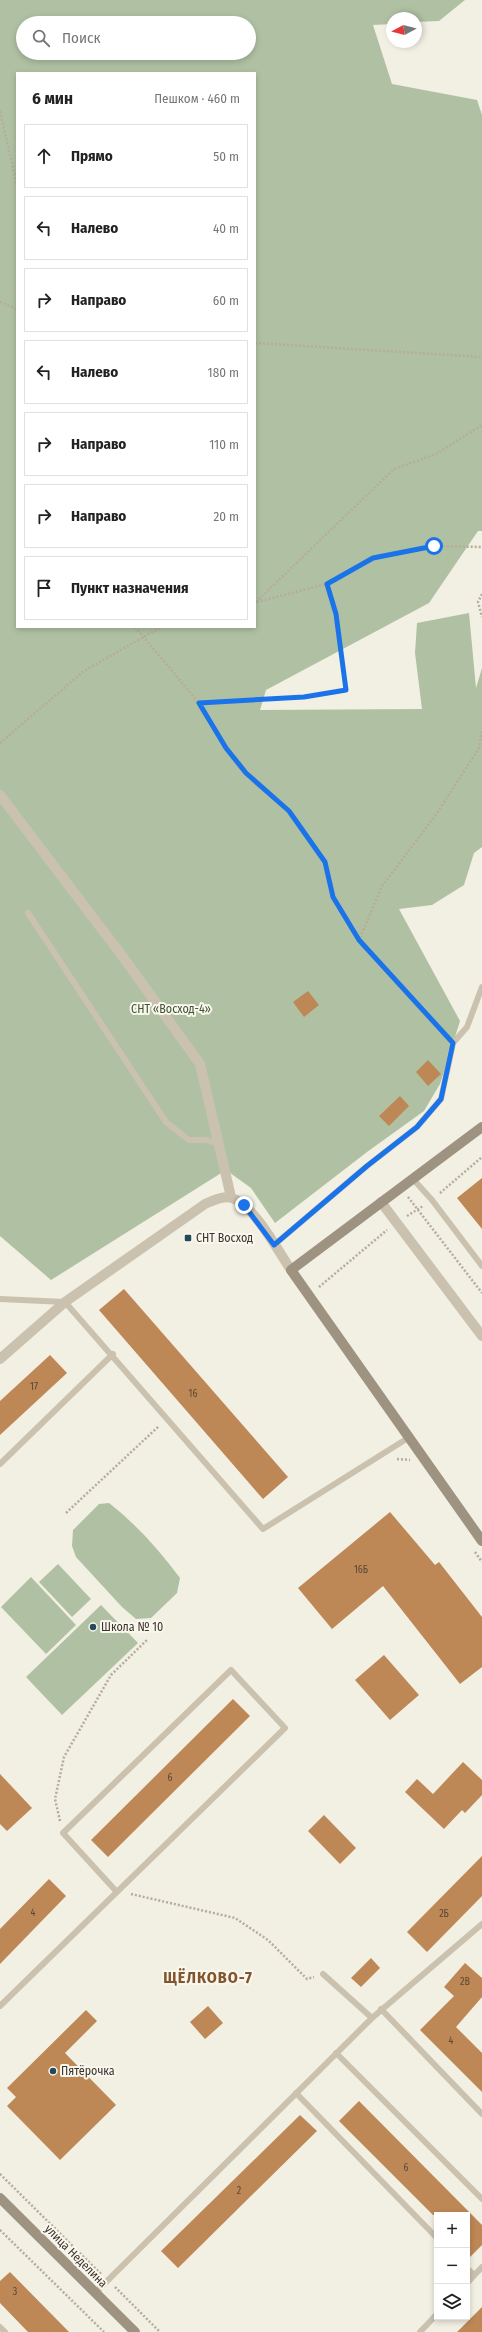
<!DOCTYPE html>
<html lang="ru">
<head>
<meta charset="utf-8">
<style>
  body { margin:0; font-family:"Fira Sans Condensed",sans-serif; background:#f2f2f2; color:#222 }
  .controls { position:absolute; right:12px; bottom:12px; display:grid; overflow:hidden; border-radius:0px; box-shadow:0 2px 6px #0003 }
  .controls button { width:36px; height:36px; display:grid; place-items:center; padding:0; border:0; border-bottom:1px solid #e0e0e0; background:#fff; color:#222; font:20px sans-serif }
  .compass { position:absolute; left:386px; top:12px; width:36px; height:36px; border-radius:50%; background:#fff; box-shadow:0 2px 6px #0003; rotate:263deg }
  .stop { position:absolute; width:12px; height:12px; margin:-9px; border:3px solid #1a73e8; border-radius:50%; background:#fff }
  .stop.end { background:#1a73e8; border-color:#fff; box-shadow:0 1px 4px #0008 }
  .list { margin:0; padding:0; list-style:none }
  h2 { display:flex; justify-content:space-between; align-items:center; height:52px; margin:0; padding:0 16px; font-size:17px }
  h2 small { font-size:13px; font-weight:400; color:#767676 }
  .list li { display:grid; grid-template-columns:26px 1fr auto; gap:12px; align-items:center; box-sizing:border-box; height:64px; margin:0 8px 8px; padding:0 8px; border:1px solid #e0e0e0; border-radius:0px }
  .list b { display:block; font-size:15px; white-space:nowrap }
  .list em { font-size:13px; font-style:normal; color:#767676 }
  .icon { flex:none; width:22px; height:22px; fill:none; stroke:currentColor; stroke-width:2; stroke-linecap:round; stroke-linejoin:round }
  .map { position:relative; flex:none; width:482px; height:2332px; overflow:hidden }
  .search { position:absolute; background:#fff; box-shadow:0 2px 6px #0003; left:16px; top:16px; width:240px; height:44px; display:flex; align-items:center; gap:10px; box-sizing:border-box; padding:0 14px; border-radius:22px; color:#767676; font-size:15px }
  .panel { position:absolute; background:#fff; box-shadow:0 2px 6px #0003; left:16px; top:72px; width:240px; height:556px; border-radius:0px }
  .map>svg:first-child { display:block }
  .green { fill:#b0c1a3; fill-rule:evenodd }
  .building { fill:#bd8756 }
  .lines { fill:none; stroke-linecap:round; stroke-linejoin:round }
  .path { stroke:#b6ac99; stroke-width:2.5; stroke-dasharray:2 2; stroke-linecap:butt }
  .lane { stroke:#cac2af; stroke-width:6 }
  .street { stroke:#cac2af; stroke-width:10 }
  .secondary { stroke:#9e9280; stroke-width:10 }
  .route { stroke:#1a73e8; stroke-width:5 }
  .poi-dot { fill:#254958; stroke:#faf7ef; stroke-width:1.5 }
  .labels { text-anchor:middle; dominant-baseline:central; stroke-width:4; stroke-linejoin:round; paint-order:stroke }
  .number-label { font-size:10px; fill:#5b4936 }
  .park-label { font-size:12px; fill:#405632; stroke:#faf7ef }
  .poi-label { font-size:12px; fill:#3a342c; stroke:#faf7ef; text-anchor:start }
  .street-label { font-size:12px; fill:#3a342c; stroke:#faf7ef }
  .district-label { font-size:16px; font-weight:bold; letter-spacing:1px; fill:#82552c; stroke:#faf7ef }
</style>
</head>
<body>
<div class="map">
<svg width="482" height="2332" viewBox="0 0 482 2332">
  <rect width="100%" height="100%" fill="#f2efe3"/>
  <path class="green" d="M0,0H465L439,21L416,22V18H392V24L373,25L392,84L477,100L482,115V531H478L429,603L266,690L260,710L422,709L415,653L417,623L469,613L476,688L482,668V847L474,853L464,885L432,905L399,909L460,1021L440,1084L424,1111L367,1152L275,1223L251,1188L226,1170L51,1280L0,1236ZM23,23H249V53H23ZM17,73H255V627H17Z
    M109,1503C136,1524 160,1551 180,1578L177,1593L151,1618L136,1619L122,1607L76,1557L72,1546L73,1530L99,1504Z
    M58,1564L91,1599L72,1617L39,1582Z
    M31,1577L76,1625L46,1654L1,1607Z
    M101,1605L138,1643L62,1715L26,1677Z"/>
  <path class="building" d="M308,991L319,1005L304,1017L293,1002Z
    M428,1060L441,1074L428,1086L416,1072Z
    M400,1096L409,1106L389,1126L379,1116Z
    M482,1178V1229L457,1198Z
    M124,1289L288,1477L263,1499L99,1310Z
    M50,1355L67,1373L0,1435V1401Z
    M390,1512L435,1565L439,1562L482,1617V1667L460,1684L383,1586L332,1629L298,1588Z
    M384,1655L419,1695L390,1720L355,1680Z
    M233,1699L250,1716L108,1857L91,1840Z
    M463,1762L482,1780V1795L465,1813L462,1810L444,1829L405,1792L417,1779L433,1794Z
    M0,1774L32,1808L7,1831L0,1824Z
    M324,1815L356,1848L340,1864L308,1831Z
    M482,1856V1896L427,1952L407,1932Z
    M49,1879L66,1896L0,1964V1929Z
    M371,1958L380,1968L361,1987L351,1978Z
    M465,1963L482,1978V1997L456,2027L482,2053V2092L420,2030L454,1996L444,1987Z
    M208,2006L223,2023L205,2039L190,2022Z
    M86,2010L97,2021L65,2053L116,2105L60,2160L7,2106L16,2097L7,2088Z
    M359,2101L482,2225V2245L467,2260V2215H433L339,2121Z
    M300,2115L317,2131L178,2268L161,2251Z
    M10,2272L69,2332H28L0,2303V2281Z
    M482,2307V2332H457Z"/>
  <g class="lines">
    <path class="path" d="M0,111L17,185
      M0,302L17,309
      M255,343L482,357
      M482,594L478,602L482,617
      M256,602L394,469L436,454L482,425
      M257,602L327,584L373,558L434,546L482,547
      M135,627L199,703L226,748L246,773L289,811L325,862L333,897L359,940
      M199,703L304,697L346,690L336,614L327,584
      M0,743L84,671L161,627
      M446,1036L359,940L382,886L435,816L479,748L482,731
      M440,1193L482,1157
      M408,1197L482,1293
      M407,1216L423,1206
      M319,1287L387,1230
      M397,1459L410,1460
      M66,1513L159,1426
      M475,1552L482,1562
      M60,1821L55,1799L64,1757L111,1675L148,1639
      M131,1894L235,1918L268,1940L307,1979L314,1977
      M0,2174L101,2274
      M0,2230L104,2332
      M115,2287L160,2332"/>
    <path class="lane" d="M28,913L166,1122L189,1140H207L219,1144
      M413,1179L432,1200L482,1266
      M274,1245L367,1166L417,1127L441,1099L453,1043L467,1027L482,987
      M0,1299L65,1302L263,1529L408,1438
      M0,1464L113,1354
      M323,1974L372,2018
      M0,2006L285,1728L231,1670L63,1833L116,1891
      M381,2009L482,2114
      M336,2053L482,2199
      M296,2093L437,2238
      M467,2268L474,2275
      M467,2283L482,2267
      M95,2293L372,2018L482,1924
      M0,2327L5,2332
      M420,2332L437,2314"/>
    <path class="street" d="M0,795L123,957L200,1064L231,1197
      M381,1202L482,1336
      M0,1359L65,1302L205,1204C212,1201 224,1195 232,1198C254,1205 278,1251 291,1270"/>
    <path class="secondary" d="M482,1127L291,1270L482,1541
      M0,2198L135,2332"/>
  </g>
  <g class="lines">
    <path class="route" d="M244,1205L274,1245L367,1166L417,1127L441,1099L453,1043L359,940L333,897L325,862L289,811L246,773L226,748L199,703L304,697L346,690L336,614L327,584L373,558L434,546"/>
  </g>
  <g class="poi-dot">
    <rect x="184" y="1234" width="8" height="8" rx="2"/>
    <circle cx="93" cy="1627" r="4"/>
    <circle cx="53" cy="2071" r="4"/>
  </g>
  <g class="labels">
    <g class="number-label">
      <text x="34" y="1387">17</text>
      <text x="193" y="1394">16</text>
      <text x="361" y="1570">16Б</text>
      <text x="170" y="1778">6</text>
      <text x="33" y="1913">4</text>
      <text x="444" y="1914">2Б</text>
      <text x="465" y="1982">2В</text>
      <text x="451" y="2041">4</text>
      <text x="406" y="2168">6</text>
      <text x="239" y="2191">2</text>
      <text x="15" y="2292">3</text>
    </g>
    <g class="park-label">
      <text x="171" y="1009">СНТ «Восход-4»</text>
    </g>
    <g class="poi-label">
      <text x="196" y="1238">СНТ Восход</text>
      <text x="101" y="1627">Школа № 10</text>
      <text x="61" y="2071">Пятёрочка</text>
    </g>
    <g class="street-label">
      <text transform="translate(76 2256) rotate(45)">улица Неделина</text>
    </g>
    <g class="district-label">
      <text x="208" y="1977">ЩЁЛКОВО-7</text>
    </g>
  </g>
</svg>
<div class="controls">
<button>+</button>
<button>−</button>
<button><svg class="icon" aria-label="layers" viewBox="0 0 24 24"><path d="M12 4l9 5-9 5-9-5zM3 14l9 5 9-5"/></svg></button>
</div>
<svg class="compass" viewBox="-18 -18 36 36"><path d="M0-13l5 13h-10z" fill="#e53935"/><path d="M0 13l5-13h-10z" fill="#767676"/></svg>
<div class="stop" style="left:434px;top:546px"></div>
<div class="stop end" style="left:244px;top:1205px"></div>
<div class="search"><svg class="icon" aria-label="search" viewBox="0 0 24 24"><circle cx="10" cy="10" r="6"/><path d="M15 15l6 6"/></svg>Поиск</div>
<section class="panel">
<h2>6 мин<small>Пешком · 460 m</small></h2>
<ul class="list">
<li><svg class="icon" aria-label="ahead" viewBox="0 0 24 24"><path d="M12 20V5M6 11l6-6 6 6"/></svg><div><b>Прямо</b></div><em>50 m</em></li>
<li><svg class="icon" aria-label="left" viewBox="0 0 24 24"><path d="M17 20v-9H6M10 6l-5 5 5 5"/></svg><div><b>Налево</b></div><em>40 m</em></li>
<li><svg class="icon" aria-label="right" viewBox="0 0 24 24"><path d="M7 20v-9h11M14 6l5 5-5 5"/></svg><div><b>Направо</b></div><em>60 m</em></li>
<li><svg class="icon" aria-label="left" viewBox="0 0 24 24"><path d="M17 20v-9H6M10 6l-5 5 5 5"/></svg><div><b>Налево</b></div><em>180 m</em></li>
<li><svg class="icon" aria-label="right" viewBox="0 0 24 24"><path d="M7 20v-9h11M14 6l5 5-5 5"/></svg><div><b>Направо</b></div><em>110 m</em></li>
<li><svg class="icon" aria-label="right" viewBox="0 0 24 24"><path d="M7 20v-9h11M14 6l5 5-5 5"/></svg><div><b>Направо</b></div><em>20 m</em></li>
<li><svg class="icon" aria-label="arrive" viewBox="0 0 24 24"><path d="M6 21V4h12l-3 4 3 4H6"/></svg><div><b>Пункт назначения</b></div></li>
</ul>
</section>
</div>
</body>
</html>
